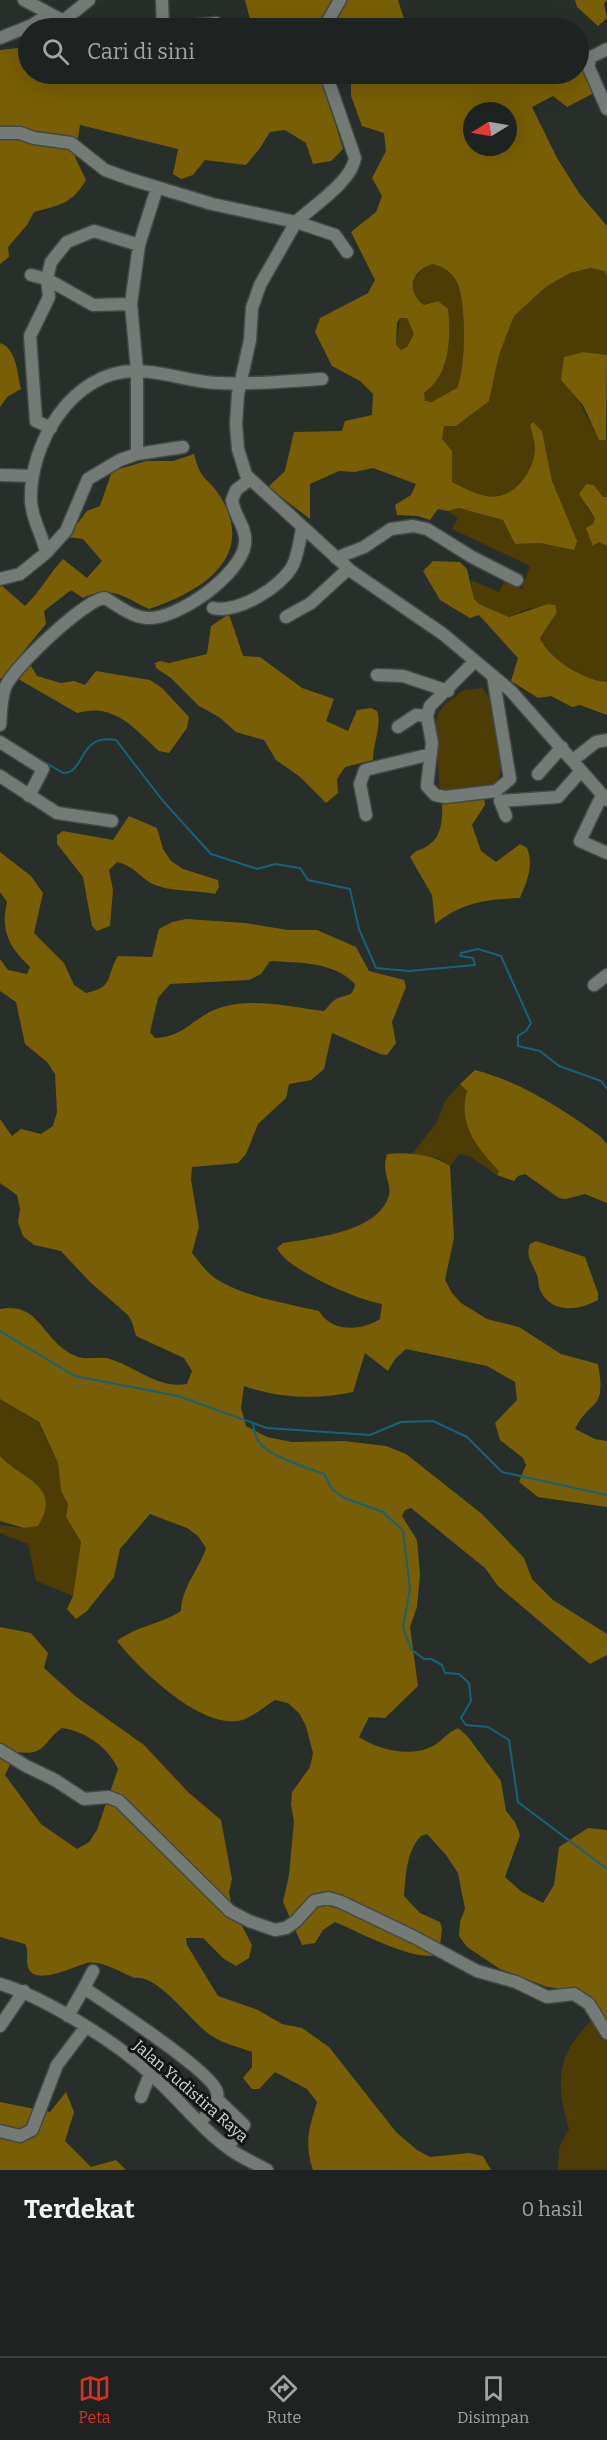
<!DOCTYPE html>
<html lang="id">
<head>
<meta charset="utf-8">
<style>
  body { margin:0; font-family:Bitter,serif; background:#2b2f2d; color:#f1f3f6 }
  .compass { position:absolute; left:463px; top:102px; width:54px; height:54px; border-radius:50%; background:#1e2220; box-shadow:0 6px 24px #0002; rotate:259deg }
  .list { margin:0; padding:0; list-style:none }
  h2 { display:flex; justify-content:space-between; align-items:center; height:78px; margin:0; padding:0 24px; font-size:26px }
  h2 small { font-size:20px; font-weight:400; color:#a1a4a5 }
  .icon { flex:none; width:33px; height:33px; fill:none; stroke:currentColor; stroke-width:2; stroke-linecap:round; stroke-linejoin:round }
  .map { position:relative; flex:none; width:607px; height:2170px; overflow:hidden }
  .search { position:absolute; background:#1e2220; box-shadow:0 6px 24px #0002; left:18px; right:18px; top:18px; height:66px; display:flex; align-items:center; gap:15px; box-sizing:border-box; padding:0 21px; border-radius:33px; color:#a1a4a5; font-size:22px }
  .sheet { height:186px; background:#1e2220 }
  nav { display:flex; justify-content:space-around; align-items:center; box-sizing:border-box; height:84px; border-top:2px solid #3c3f3e; background:#1e2220; font-size:16px; color:#a1a4a5 }
  nav a { display:grid; justify-items:center; gap:3px }
  nav .on { color:#d93025 }
  .map>svg:first-child { display:block }
  .green { fill:#4d3c04 }
  .forest { fill:#785f05; fill-rule:evenodd }
  .lines { fill:none; stroke-linecap:round; stroke-linejoin:round }
  .stream { stroke:#18617b; stroke-width:2 }
  .minor-casing { stroke:#434946; stroke-width:15 }
  .minor { stroke:#747b76; stroke-width:12 }
  .labels { text-anchor:middle; dominant-baseline:central; stroke-width:6; stroke-linejoin:round; paint-order:stroke }
  .street-label { font-size:16px; fill:#d5d9d6; stroke:#131614 }
</style>
</head>
<body>
<div class="map">
<svg width="607" height="2170" viewBox="0 0 607 2170">
  <rect width="100%" height="100%" fill="#282e2a"/>
  <path class="green" d="M433,264C442,266 451,272 456,280C467,300 466,368 457,388L439,401H425L424,393L430,389L438,301L424,305L411,292C412,279 421,267 433,264Z
    M590,268L605,271L607,277V355L583,352L578,399L599,440L607,439V497H603L594,485L586,507L595,518L593,546L603,542L607,546V682C585,681 549,658 540,638L557,612L554,605L528,609L508,617L479,604L473,599L471,580L499,592L505,581L522,589L530,566L452,529L458,518L448,511L459,508L503,520L515,544L541,543L561,504L552,481L542,431L531,425C532,433 535,441 535,449C534,472 512,502 486,496C475,494 462,487 451,482L452,451L442,440L444,426L489,401L499,355L514,316L547,286L570,273Z
    M400,318H407L414,334L407,347L401,350L396,345Z
    M482,688C497,700 507,771 496,787L440,792L435,725L438,714L444,705L464,690Z
    M460,1084L467,1091C459,1121 479,1149 500,1171L497,1175L469,1156L459,1154L450,1166L438,1158L412,1154L437,1122L445,1101Z
    M0,1399L38,1422L58,1463L61,1491L68,1504L66,1517L81,1542L73,1596L36,1581L28,1544L0,1533V1525L24,1528L38,1526L0,1456Z
    M590,2022L607,2023V2170H558L559,2148L569,2129C556,2085 555,2057 590,2022Z"/>
  <path class="forest" d="M245,0H398L404,19L400,25L394,28H241L251,23Z
    M575,0H607L604,4L607,18L598,26L577,7Z
    M18,48L28,57V74H320L343,149L331,161L313,164L306,143L285,130L270,132L260,148L246,165L205,160L193,175L181,179L173,174L178,149L80,125L75,157L86,180C72,204 60,205 34,212L27,225L8,247L9,257L0,264V50Z
    M579,64L594,93L567,107L553,96L532,107L557,158L579,193L607,226V277L605,271L590,268L570,273L547,286L514,316L499,355L489,401L456,426H444L442,439L452,451V482C462,487 475,494 486,496C512,502 534,472 535,449C535,441 532,433 530,425L533,422L542,431L552,481L577,541L574,550L541,543L515,544L503,520L459,508L448,511L438,509L430,520L418,516L397,515L395,505L411,495L416,484L373,468L355,472L339,471L310,484V519L268,487L285,471L294,432L342,431L345,421L372,415L373,394L360,381L332,366L315,332L320,318L368,293L375,280L351,232L376,212L382,196L372,178L386,151L384,133L362,126L351,96V74H578ZM472,111H508V147H472ZM433,264C442,266 451,272 456,280C467,300 466,368 457,388L432,402L425,401L424,393C450,375 451,337 448,309L438,301L424,305C405,291 411,270 433,264ZM400,318H407L414,334L407,347L401,350L396,345L397,323Z
    M0,343C17,349 17,373 21,389L7,397L0,407Z
    M583,352L607,355L606,440H599L583,405L561,380L564,357Z
    M194,454C201,482 207,476 220,496C258,558 200,592 149,609C124,597 110,584 83,598L71,590L44,611L46,624L23,652L37,676L61,683L74,681L85,685L96,671L150,680L162,688L189,717L187,728L169,753L159,751C134,728 114,702 77,713L8,673L0,679V584L25,606C41,591 48,575 63,559L87,578L102,561L83,539L67,537L87,511L100,506L112,471L147,461H173Z
    M586,484L594,485L603,497H607V546L599,542L593,546L586,528L593,524L595,518L579,494Z
    M433,561L460,562L467,569L474,599L479,604L509,617L548,604L555,605L557,612L540,638C548,658 585,681 607,682V715L580,705L572,707L551,696L538,698L511,681L518,658L479,615L470,618L440,600L423,571Z
    M229,614L243,656L260,657L302,688L334,699L326,721L348,731L357,710L371,708L377,711C382,725 373,744 373,760L345,767L337,779L338,793L326,803L300,777L276,760L264,740L236,732L219,717L199,706L171,678L156,668L155,663L160,661L169,663L207,654L211,626Z
    M483,789L485,805L472,825L481,851L496,862L520,844L527,848C534,866 527,881 520,898C483,900 464,902 435,924L432,895L410,857C416,849 423,850 430,844C445,834 442,809 442,793Z
    M129,816L157,828L163,849L171,861L183,869L218,880L219,887L215,894C197,890 175,892 158,886C143,882 136,866 117,862L109,870L113,890L110,926L97,931L92,926L83,877L57,844V835L63,831L113,840Z
    M0,852L31,876L43,893L34,933L64,963L74,985L86,993C115,987 105,977 118,956L152,957L159,929L172,922L186,919L245,923L288,930H317L356,947L369,971L404,980L406,987L392,1022L396,1043L387,1055L380,1054L332,1033L324,1069L311,1080L289,1084L286,1098L258,1124L246,1154L238,1163L192,1167L191,1180L199,1227L192,1253C198,1260 204,1269 211,1275C237,1296 286,1303 319,1311C332,1333 361,1331 380,1319L382,1304C360,1301 285,1269 277,1248L283,1243C314,1238 379,1232 389,1195C392,1183 381,1174 387,1154C408,1152 432,1154 450,1166L454,1238L445,1280L452,1293L461,1303L487,1319L519,1327L561,1354L598,1364C607,1412 590,1398 575,1429L595,1439L607,1441V1507L538,1497L519,1482L526,1465L523,1458L500,1440L495,1423L517,1400L515,1382L487,1366L406,1349L395,1359L388,1371L365,1353L353,1392C318,1400 278,1398 244,1386L241,1408L246,1426L267,1437L292,1442L344,1441L386,1446L406,1454L482,1514L524,1558L532,1579L553,1600L607,1634V1655L590,1664L498,1586L485,1568L411,1508L405,1510L402,1516L417,1540L420,1575L417,1607L410,1627L418,1686L385,1718L369,1717L359,1737C378,1750 414,1759 436,1744C445,1738 447,1733 458,1728L468,1737L501,1781L506,1811L515,1822L520,1835L505,1877L522,1892L543,1903L554,1885L559,1847L588,1828L607,1830V2021L593,2001L581,1991L547,1987L500,1969L467,1947L459,1936L460,1922L465,1909L458,1873L446,1855L427,1834L421,1836C406,1852 406,1875 404,1896L420,1913L440,1922L442,1929L439,1954C417,1964 357,1931 335,1922L323,1930L315,1943L302,1945L283,1902L289,1875L294,1821L291,1805L292,1792L310,1767L313,1753L306,1726L299,1713L288,1703L275,1700C264,1707 250,1719 238,1721C199,1727 139,1669 117,1641C137,1626 161,1624 181,1611C182,1586 199,1570 206,1548L198,1536L187,1528L150,1514L120,1549L114,1577L87,1611L76,1619L67,1609L73,1596L81,1542L66,1517L68,1504L61,1491L58,1463L39,1422L0,1399V1309C42,1301 41,1343 78,1357C87,1360 100,1356 110,1359C136,1367 158,1389 187,1384L192,1371L184,1358L136,1336L132,1322L128,1315L90,1282L61,1251L34,1245L23,1236L18,1222L20,1209L17,1195L0,1183V1119L12,1136L21,1129L41,1134L53,1126L57,1112L55,1074L47,1062L25,1044L16,1002L0,991V959L8,970L27,974L30,967C10,948 0,932 7,902L0,892ZM270,961C299,963 333,961 355,984C353,998 346,994 336,999C332,1001 328,1007 324,1011C290,1007 253,997 219,1008C193,1017 185,1037 155,1038L150,1032L158,998L170,984L249,980L261,974Z
    M475,1070C521,1082 563,1109 601,1137L607,1144V1203L585,1194L566,1199L559,1198L525,1174L518,1176L514,1181L497,1175L499,1171C476,1146 458,1125 467,1091L460,1084Z
    M536,1241L585,1257L598,1293V1300C578,1311 551,1314 540,1290C538,1285 539,1280 537,1275C533,1264 525,1257 530,1244Z
    M0,1456C22,1480 63,1485 38,1526L24,1528L0,1521Z
    M0,1627L31,1633L48,1653L44,1668L75,1696L144,1745L188,1792L221,1820L232,1879L229,1892L232,1907L252,1945L249,1958L236,1966L224,1959L203,1938H186L187,1945L218,1996L258,2010L282,2024L302,2028L329,2047L396,2132L417,2150L430,2157L469,2153L483,2156L491,2170H313C304,2142 309,2129 317,2102L307,2089L275,2072L259,2089H252L243,2078L252,2067V2052C239,2047 224,2044 212,2036C192,2024 160,1975 135,1978C121,1973 102,1960 87,1963C75,1966 40,1984 30,1971C24,1963 30,1953 25,1944L0,1937ZM62,1728C85,1731 109,1748 118,1769L97,1830L89,1842L77,1849L41,1824L5,1775L16,1752C47,1756 40,1744 62,1728Z
    M66,2092L74,2112L65,2141L91,2167L116,2160L126,2170H0V2102L50,2112Z"/>
  <g class="lines">
    <path class="stream" d="M17,746L63,773C86,773 78,733 116,740L163,801L211,854L257,869L275,864L300,868L308,880L350,889L359,929L376,968L409,971L475,965L473,958L460,956L461,953L478,949L501,956L531,1023L526,1031L518,1036V1046L540,1051L559,1066L601,1081L607,1089
      M0,1331L75,1376L178,1396L267,1428L370,1435L401,1422L433,1421L467,1437L502,1472L607,1495
      M253,1423C254,1429 255,1436 258,1441C268,1456 307,1468 324,1474L332,1489L344,1498L383,1512L403,1531L410,1589L403,1627L411,1649L424,1659H431L442,1665L445,1673L459,1674L469,1683L471,1701L461,1718L466,1725L488,1727L509,1740L518,1802L607,1869"/>
    <defs>
      <path id="minor" d="M24,0L77,28
        M162,0L163,28
        M63,21L89,0
        M174,28L216,23
        M324,28L340,0
        M0,38L32,25L49,14
        M607,49L591,57L588,66L607,109
        M0,133H20L34,138L71,143L105,170L130,179L212,204L296,222L260,285L252,308L250,340L238,394L236,424L238,449L246,475L351,571L443,634L511,691L607,800
        M296,222C313,206 352,181 355,158L326,74
        M296,222L335,235L347,252
        M31,275L47,279L93,305L131,304
        M51,428L36,421L30,336L49,297L47,279L51,262L67,242L94,231L139,245
        M137,454L183,447
        M0,475L32,476
        M46,553L66,531L88,479L120,460L137,454V371L131,304L139,245L157,188
        M336,558L364,547L391,529L413,526L427,529L472,557L517,580
        M0,579L20,574L46,553C43,535 32,521 31,501C29,444 72,371 135,371C163,371 190,382 217,383C252,385 287,381 322,379
        M213,608C237,614 282,587 293,565C298,554 300,540 302,528
        M286,617L311,603L348,569
        M474,662L430,706L427,716L432,743L427,786L435,795L445,797L496,791L510,779L493,676
        M377,675L403,676L448,691
        M0,725C1,713 1,699 5,688C11,669 87,598 105,598C118,606 132,617 147,618C177,620 241,575 245,544C247,527 234,516 232,500L236,490L249,480
        M398,727L416,715L427,716
        M0,742L43,769L29,796
        M573,760L596,742L607,740
        M538,774L562,747
        M0,776L57,813L112,821
        M602,795L580,841L607,853
        M366,815L360,784L365,770L431,754
        M506,816L500,801L558,797L581,771
        M594,985L607,975
        M0,1750L26,1766L55,1780L84,1799L108,1797L119,1801L230,1911L249,1921L275,1930L286,1928L296,1921L314,1901L328,1898L341,1902L414,1937L477,1971L516,1982L547,1997L574,1994L589,2004L607,2033
        M0,1984C45,1997 117,2043 152,2075C179,2099 201,2129 231,2150C242,2158 255,2163 267,2170
        M84,1988L93,1971
        M68,2016L84,1988C106,2003 213,2072 217,2092C220,2102 205,2115 200,2123
        M0,2026L24,1991
        M141,2097L150,2074
        M217,2099L244,2125L228,2147
        M0,2131L20,2136L32,2130L57,2065L85,2028"/>
    </defs>
    <use href="#minor" class="minor-casing"/>
    <use href="#minor" class="minor"/>
  </g>
  <g class="labels">
    <g class="street-label">
      <text transform="translate(191 2091) rotate(41)">Jalan Yudistira Raya</text>
    </g>
  </g>
</svg>
<svg class="compass" viewBox="-18 -18 36 36"><path d="M0-13l5 13h-10z" fill="#e53935"/><path d="M0 13l5-13h-10z" fill="#a1a4a5"/></svg>
<div class="search"><svg class="icon" aria-label="search" viewBox="0 0 24 24"><circle cx="10" cy="10" r="6"/><path d="M15 15l6 6"/></svg>Cari di sini</div>
</div>
<section class="sheet">
<h2>Terdekat<small>0 hasil</small></h2>
<ul class="list">
</ul>
</section>
<nav>
<a class="on"><svg class="icon" aria-label="map" viewBox="0 0 24 24"><path d="M3 6l6-2 6 2 6-2v14l-6 2-6-2-6 2zM9 4v14M15 6v14"/></svg>Peta</a>
<a><svg class="icon" aria-label="directions" viewBox="0 0 24 24"><path d="M12 3l9 9-9 9-9-9zM9 14v-3h6M13 9l2 2-2 2"/></svg>Rute</a>
<a><svg class="icon" aria-label="saved" viewBox="0 0 24 24"><path d="M7 4h10v16l-5-4-5 4z"/></svg>Disimpan</a>
</nav>
</body>
</html>
